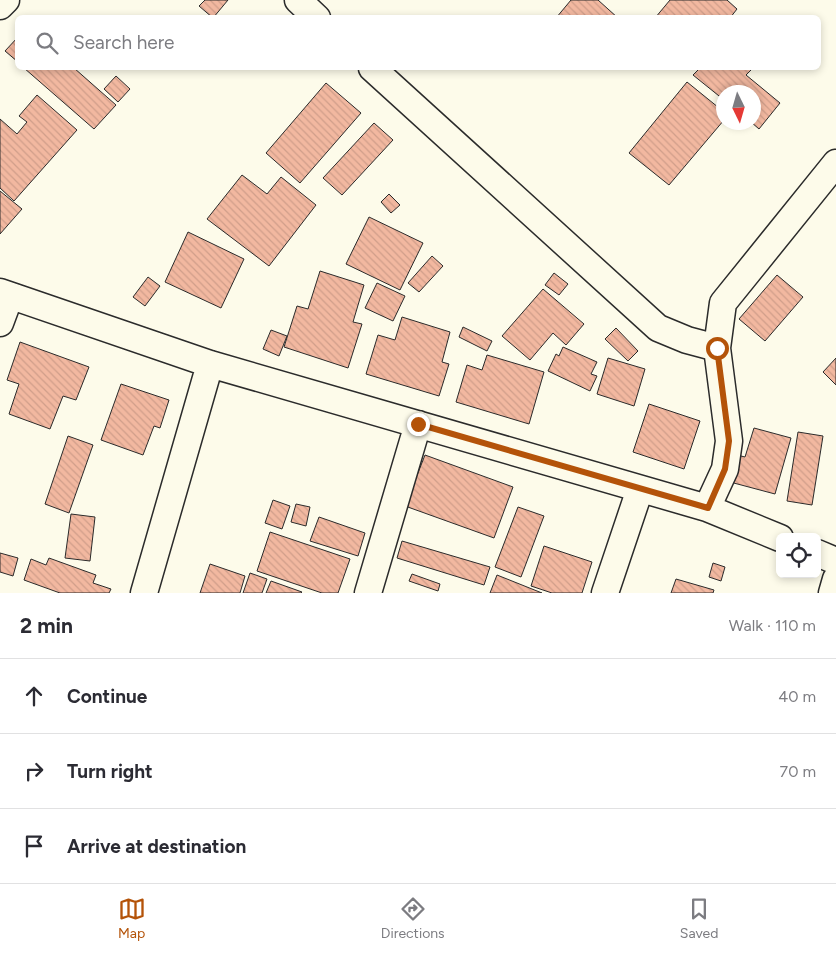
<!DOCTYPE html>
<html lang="en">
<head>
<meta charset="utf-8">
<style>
  body { margin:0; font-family:Figtree,sans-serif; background:#f7f7f7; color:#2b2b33 }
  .controls { position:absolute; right:15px; bottom:15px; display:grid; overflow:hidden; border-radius:8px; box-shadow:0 2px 8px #0003 }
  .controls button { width:45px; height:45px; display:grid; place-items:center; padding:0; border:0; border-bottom:1px solid #e1e1e2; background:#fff; color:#2b2b33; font:25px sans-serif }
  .compass { position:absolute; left:716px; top:85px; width:45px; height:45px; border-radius:50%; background:#fff; box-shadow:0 2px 8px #0003; rotate:175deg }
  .stop { position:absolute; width:15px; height:15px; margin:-11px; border:4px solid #b45309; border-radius:50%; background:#fff }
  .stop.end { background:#b45309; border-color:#fff; box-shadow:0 1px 5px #0008 }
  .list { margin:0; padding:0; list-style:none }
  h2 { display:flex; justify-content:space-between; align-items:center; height:65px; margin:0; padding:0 20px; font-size:21px }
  h2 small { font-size:16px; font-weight:400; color:#7c7c81 }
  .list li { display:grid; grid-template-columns:32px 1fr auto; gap:15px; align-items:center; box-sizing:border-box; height:75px; padding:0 20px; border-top:1px solid #e1e1e2 }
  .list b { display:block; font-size:19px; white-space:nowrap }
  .list em { font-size:16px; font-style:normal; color:#7c7c81 }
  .icon { flex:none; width:28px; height:28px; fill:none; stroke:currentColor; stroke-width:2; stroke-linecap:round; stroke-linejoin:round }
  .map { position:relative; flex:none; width:836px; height:593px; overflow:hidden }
  .search { position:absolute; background:#fff; box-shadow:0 2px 8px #0003; left:15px; right:15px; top:15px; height:55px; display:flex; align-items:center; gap:12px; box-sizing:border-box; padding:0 18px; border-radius:8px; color:#7c7c81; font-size:19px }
  .sheet { height:290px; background:#fff }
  nav { display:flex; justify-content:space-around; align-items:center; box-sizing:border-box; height:70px; border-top:1px solid #e1e1e2; background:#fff; font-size:14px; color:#7c7c81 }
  nav a { display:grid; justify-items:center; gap:2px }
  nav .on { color:#b45309 }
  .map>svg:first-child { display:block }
  .building { fill:url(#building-back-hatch); stroke:#2b2b2b }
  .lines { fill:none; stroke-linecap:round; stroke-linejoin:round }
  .street-casing { stroke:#2b2b2b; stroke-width:29 }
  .street { stroke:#fdfbea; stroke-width:26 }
  .route { stroke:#b45309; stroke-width:6 }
</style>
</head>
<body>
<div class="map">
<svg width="836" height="593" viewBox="0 0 836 593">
  <defs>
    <pattern id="building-back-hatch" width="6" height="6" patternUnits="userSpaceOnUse" patternTransform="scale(1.25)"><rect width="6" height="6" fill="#f2b8a0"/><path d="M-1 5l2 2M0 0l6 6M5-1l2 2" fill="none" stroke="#d09e8a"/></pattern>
  </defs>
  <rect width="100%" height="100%" fill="#fdfbea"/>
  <path class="building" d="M205,0H228L213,18L199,6Z
    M571,0H598L618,18H556Z
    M670,0H727L737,9L730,18H655Z
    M18,37V62L5,51Z
    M24,68H74L116,105L94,129Z
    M700,68H753L746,75L780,103L759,129L751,122H754V92H724V100L693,75Z
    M116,76L130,89L118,102L104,89Z
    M687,82L724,112V120L669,185L629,153Z
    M326,83L361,113L300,183L266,153Z
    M37,95L77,130L14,201L0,188V119L17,134L27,122L19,116Z
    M374,123L393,140L342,195L323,178Z
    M242,175L267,194L281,177L316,205L269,266L207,219Z
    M0,191L22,209L0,234Z
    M389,194L400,205L391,213L381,202Z
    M369,217L423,243L400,290L346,264Z
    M188,232L244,259L221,308L165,282Z
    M432,256L443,266L419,292L408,283Z
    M320,271L364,285L353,322L362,324L348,368L284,347L297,306L308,309Z
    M554,273L568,284L559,295L545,285Z
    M777,275L803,297L765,341L739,319Z
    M148,277L160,286L145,306L133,297Z
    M377,283L405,296L393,321L365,308Z
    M543,289L584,324L566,345L553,333L530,360L502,336Z
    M402,317L450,332L442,362L449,364L439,396L366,374L378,335L395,340Z
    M463,327L492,341L487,351L459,337Z
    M616,328L638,351L628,361L605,339Z
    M271,330L287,336L279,356L263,349Z
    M20,342L89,367L76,400L63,396L50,429L9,414L19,384L7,380Z
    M563,347L597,362L591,374L597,376L590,391L548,371L556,354L559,356Z
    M487,355L544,372L529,424L456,402L467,365L482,370Z
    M608,358L645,369L634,406L597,394Z
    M836,358V385L823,372Z
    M121,384L169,400L160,428L154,426L143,455L101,440Z
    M649,404L700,421L684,469L633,452Z
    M754,428L791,438L775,494L730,482L737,455L745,457Z
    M798,432L823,436L812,505L787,501Z
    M68,436L93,445L69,513L45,504Z
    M425,455L513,487L494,538L405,506Z
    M273,500L290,506L282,529L265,523Z
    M296,504L310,507L306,526L291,522Z
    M518,507L544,516L521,577L495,567Z
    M71,514L95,517L90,561L65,558Z
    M319,517L365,533L358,556L310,541Z
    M270,532L350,559L338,593H322L257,571Z
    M402,541L490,567L484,585L397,558Z
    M544,546L592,562L582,593H552L531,586Z
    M0,553L18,558L13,576L0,572Z
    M49,558L96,575L93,583L111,589L109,593H60L24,580L31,559L46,565Z
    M713,563L725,567L721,581L709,577Z
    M210,564L245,576L240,593H200Z
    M250,573L267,579L262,593H243Z
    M412,574L440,584L438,591L409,581Z
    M497,575L542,593H490Z
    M676,579L714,590L713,593H671Z
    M271,581L302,592L301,593H266Z"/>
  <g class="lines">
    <defs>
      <path id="street" d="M298,0L317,18
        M0,6L6,0
        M372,68L658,328L687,340L717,348
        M0,292L210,364L707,508L780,538
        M0,323L10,296
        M707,508L725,469L729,441L717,348L723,303L836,163
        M817,553L836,561
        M144,593L210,364
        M368,593L418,424
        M605,593L640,489
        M832,593L836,579"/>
    </defs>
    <use href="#street" class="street-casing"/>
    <use href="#street" class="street"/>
  </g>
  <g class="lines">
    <path class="route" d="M418,424L708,508L725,469L729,441L717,348"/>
  </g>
</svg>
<div class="controls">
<button><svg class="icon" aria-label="locate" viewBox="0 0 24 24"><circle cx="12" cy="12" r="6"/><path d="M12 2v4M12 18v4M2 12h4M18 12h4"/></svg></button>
</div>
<svg class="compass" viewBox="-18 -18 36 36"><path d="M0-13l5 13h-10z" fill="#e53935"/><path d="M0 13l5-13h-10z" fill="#7c7c81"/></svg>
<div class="stop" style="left:717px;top:348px"></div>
<div class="stop end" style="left:418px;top:424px"></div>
<div class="search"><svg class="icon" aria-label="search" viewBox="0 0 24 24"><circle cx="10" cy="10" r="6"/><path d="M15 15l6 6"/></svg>Search here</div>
</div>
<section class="sheet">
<h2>2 min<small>Walk · 110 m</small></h2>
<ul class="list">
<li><svg class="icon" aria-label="ahead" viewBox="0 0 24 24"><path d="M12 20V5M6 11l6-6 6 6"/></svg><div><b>Continue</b></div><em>40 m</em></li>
<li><svg class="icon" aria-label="right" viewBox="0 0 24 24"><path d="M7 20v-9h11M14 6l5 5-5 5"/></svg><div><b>Turn right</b></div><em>70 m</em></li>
<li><svg class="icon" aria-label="arrive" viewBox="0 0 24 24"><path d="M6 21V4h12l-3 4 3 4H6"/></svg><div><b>Arrive at destination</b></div></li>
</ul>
</section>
<nav>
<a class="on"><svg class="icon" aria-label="map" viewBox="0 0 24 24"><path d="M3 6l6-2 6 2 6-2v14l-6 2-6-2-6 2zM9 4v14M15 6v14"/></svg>Map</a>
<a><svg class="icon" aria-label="directions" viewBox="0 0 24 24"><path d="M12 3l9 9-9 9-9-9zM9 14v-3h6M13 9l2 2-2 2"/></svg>Directions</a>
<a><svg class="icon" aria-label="saved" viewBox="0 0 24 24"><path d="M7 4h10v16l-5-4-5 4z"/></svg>Saved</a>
</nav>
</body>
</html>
